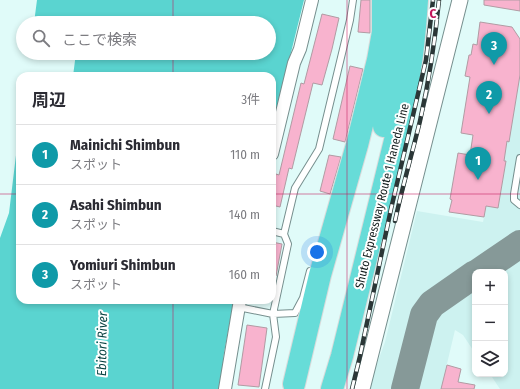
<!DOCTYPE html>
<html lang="ja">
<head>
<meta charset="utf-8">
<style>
  body { margin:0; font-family:"Fira Sans Condensed","Noto Sans JP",sans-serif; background:#f2f2f3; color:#2b2b33 }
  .controls { position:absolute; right:12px; bottom:12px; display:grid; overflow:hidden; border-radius:8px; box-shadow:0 2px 6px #0003 }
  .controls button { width:36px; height:36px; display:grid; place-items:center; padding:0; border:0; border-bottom:1px solid #e1e1e2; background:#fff; color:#2b2b33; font:20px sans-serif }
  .you { position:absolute; left:317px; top:252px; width:14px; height:14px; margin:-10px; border:3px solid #fff; border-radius:50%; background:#1a73e8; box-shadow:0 0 0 6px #1a73e833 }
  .badge { display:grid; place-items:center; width:26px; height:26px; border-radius:50%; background:#ba3477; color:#fff; font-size:13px; font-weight:700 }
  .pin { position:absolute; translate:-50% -33px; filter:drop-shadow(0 1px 2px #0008) }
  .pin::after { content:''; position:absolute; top:21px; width:14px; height:12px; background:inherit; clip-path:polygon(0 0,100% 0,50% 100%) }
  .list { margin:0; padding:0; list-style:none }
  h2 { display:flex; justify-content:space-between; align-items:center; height:52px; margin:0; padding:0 16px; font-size:17px }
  h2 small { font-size:13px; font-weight:400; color:#7c7c81 }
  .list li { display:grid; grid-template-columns:26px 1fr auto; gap:12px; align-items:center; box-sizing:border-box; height:60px; padding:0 16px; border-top:1px solid #e1e1e2 }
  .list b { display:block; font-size:15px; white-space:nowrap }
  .list p { margin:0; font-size:13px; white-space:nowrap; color:#7c7c81 }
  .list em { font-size:13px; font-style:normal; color:#7c7c81 }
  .icon { flex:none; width:22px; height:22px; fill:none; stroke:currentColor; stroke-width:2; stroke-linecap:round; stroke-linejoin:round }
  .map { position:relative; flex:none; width:520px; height:389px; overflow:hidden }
  .search { position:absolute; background:#fff; box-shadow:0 2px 6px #0003; left:16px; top:16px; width:260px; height:44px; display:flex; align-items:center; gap:10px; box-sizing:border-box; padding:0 14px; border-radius:22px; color:#7c7c81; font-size:15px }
  .panel { position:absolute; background:#fff; box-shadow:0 2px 6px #0003; left:16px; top:72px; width:260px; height:232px; border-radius:12px }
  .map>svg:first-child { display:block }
  .built { fill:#cdf2f0 }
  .water { fill:#5ad4d0 }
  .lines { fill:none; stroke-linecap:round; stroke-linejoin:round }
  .taxiway { stroke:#869998; stroke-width:28 }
  .building { fill:#f8b3ce; stroke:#b19ba3 }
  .service-casing { stroke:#768f8e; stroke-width:8 }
  .minor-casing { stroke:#768f8e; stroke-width:14 }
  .tertiary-casing { stroke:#768f8e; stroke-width:17 }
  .motorway-casing { stroke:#d9dbdb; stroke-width:24 }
  .service { stroke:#fff; stroke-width:6 }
  .minor { stroke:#fff; stroke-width:12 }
  .tertiary { stroke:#fff; stroke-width:15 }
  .motorway { stroke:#67dcd8; stroke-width:22 }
  .rail-casing { stroke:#2b3737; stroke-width:4.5 }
  .rail { stroke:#fff; stroke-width:3; stroke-dasharray:9; stroke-linecap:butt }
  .grid { fill:none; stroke:#c2185b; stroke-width:1; stroke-opacity:0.55 }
  .labels { text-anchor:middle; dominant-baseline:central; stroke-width:4; stroke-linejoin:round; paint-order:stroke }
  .street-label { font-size:12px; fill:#141e1e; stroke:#fff }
  .water-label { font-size:13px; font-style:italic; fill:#043f3e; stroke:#fff }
  .grid-label { font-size:13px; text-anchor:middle; font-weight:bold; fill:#c2185b; stroke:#fff; stroke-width:4; stroke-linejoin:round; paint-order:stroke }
</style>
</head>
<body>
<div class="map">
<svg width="520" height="389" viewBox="0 0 520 389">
  <rect width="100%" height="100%" fill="#e0fbf9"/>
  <path class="built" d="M520,75V389H500L490,374H505V272H475V353L463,335L455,330L441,389H370L374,372L385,342L417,211L483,222L486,206L498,208L506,162L504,161L507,141H509Z"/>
  <path class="water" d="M37,0H304L272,129V76H73L76,53H269V23H34Z
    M20,122V300H234L224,353L220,389H0V238L9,213Z"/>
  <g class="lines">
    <path class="taxiway" d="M479,272L520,244
      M405,389L424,315L432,304L475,274"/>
  </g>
  <path class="building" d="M361,0H370V33L358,32Z
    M484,0H520V11L484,5Z
    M322,14L339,18L332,49L322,85L313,83L292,169L289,168L280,207L272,205V190L276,174L279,175L301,83L304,84Z
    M480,22L512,27L520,39V75L509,142L507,141L504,161H506L498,208L486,206L484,217L449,212L452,200L450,199L458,153L470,155L473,135L461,133L470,77L465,76L469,55H471L473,44L477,45Z
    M350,66L363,69L345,142L333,139Z
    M329,155L341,157L330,194L320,191Z
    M272,242L282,244L276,276L272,275Z
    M247,325L267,328L259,387L238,385Z
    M447,365L461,369L458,382L475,385L474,389H441Z"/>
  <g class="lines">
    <defs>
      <path id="service" d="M520,158L514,194V200L520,205
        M272,231L284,234L295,188L319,149L350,20L353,0
        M238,307L273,314L295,313L303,298L310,271
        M265,389L276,337L273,314L288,244L284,234"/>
      <path id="minor" d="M272,154L294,63L300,49L312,0
        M225,389L240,300"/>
      <path id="tertiary" d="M362,389L460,0"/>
      <path id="motorway" d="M384,126C393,85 399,42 401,0
        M294,384L320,275L357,145L378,60L383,32V0
        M332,389L342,356L404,104C411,69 415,35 417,0"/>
    </defs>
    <use href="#service" class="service-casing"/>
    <use href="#minor" class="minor-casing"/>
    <use href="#tertiary" class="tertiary-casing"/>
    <use href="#motorway" class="motorway-casing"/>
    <use href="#service" class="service"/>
    <use href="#minor" class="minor"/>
    <use href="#tertiary" class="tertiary"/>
    <use href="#motorway" class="motorway"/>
    <defs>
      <path id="rail" d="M395,221C402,188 412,154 420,121C429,81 435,41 439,0
        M352,389L360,356L391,209L426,60L433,0"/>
    </defs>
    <use href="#rail" class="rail-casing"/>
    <use href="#rail" class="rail"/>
  </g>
  <path class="grid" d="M173,0V23M347,0V389M173,53V76M0,194H20M272,194H520M173,300V389"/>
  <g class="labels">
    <g class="street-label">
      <text transform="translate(382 196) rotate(-76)">Shuto Expressway Route 1 Haneda Line</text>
    </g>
    <g class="water-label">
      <text transform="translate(102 344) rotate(-89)">Ebitori River</text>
    </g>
  </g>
  <g class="grid-label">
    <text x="433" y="18">C</text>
  </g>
</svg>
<div class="controls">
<button>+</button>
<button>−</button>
<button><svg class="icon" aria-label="layers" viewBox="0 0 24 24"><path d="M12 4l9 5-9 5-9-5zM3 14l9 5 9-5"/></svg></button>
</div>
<div class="you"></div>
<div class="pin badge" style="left:478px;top:180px;background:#0f9aa8">1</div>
<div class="pin badge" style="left:489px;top:114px;background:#0f9aa8">2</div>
<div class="pin badge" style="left:494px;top:65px;background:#0f9aa8">3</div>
<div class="search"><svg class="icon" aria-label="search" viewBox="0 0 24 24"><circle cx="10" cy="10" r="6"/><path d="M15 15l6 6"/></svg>ここで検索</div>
<section class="panel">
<h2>周辺<small>3件</small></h2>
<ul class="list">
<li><span class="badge" style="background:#0f9aa8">1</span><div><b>Mainichi Shimbun</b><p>スポット</p></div><em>110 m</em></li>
<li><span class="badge" style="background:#0f9aa8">2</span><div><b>Asahi Shimbun</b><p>スポット</p></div><em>140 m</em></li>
<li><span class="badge" style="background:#0f9aa8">3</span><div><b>Yomiuri Shimbun</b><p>スポット</p></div><em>160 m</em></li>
</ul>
</section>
</div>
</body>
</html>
